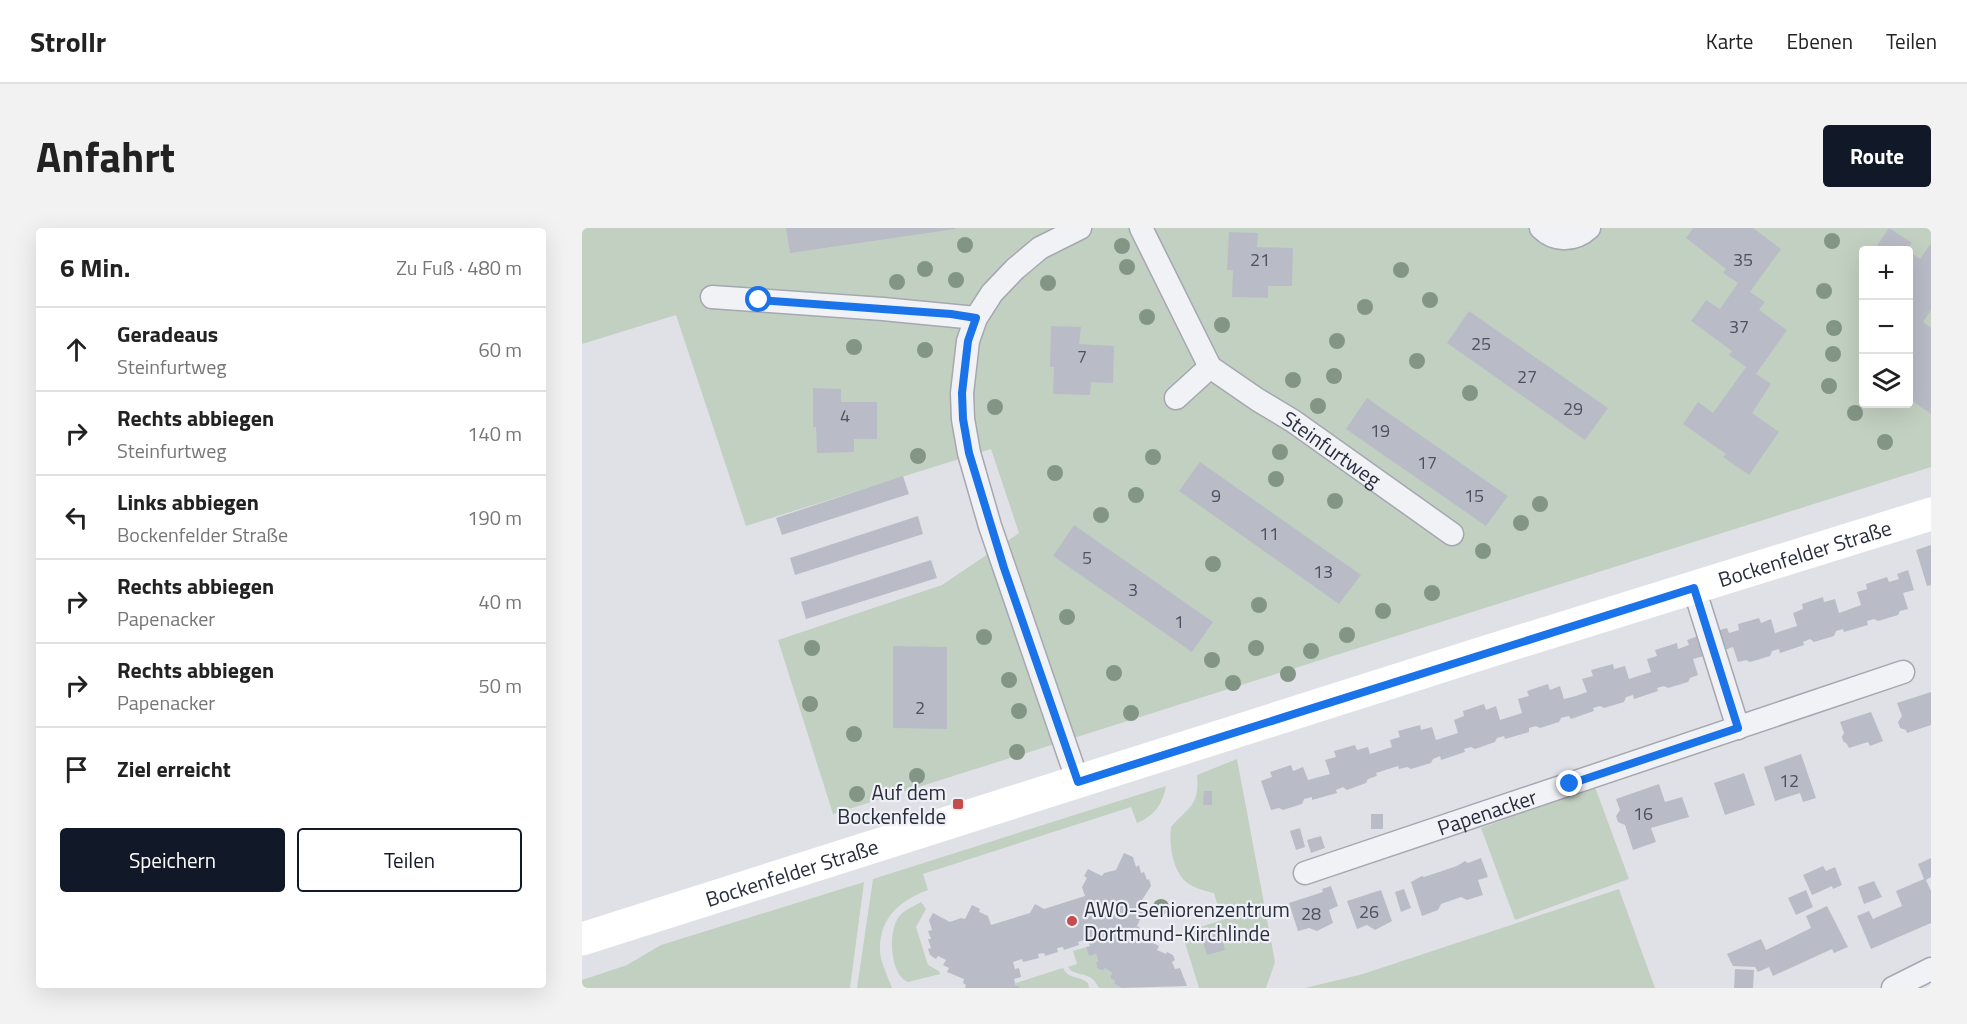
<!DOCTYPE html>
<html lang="de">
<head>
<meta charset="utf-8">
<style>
  body { margin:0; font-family:"Titillium Web",sans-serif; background:#f2f2f2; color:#222 }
  .controls { position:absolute; right:18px; top:18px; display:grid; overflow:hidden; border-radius:6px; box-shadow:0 6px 24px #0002 }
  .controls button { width:54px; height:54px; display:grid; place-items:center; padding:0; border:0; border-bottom:2px solid #e0e0e0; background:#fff; color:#222; font:30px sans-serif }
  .stop { position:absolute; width:18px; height:18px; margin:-14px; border:4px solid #1a73e8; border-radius:50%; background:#fff }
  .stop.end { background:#1a73e8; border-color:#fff; box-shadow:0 2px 6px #0008 }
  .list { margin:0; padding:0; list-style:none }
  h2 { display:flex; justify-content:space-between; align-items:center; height:78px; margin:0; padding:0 24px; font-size:26px }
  h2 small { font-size:20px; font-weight:400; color:#767676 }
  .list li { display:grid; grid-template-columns:39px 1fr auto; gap:18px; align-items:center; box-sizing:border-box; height:84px; padding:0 24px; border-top:2px solid #e0e0e0 }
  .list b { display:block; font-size:22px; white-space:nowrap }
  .list p { margin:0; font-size:20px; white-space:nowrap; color:#767676 }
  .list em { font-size:20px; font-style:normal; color:#767676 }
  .actions { display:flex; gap:12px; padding:18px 24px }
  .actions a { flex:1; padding:14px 0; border:2px solid #111827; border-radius:6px; text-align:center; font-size:21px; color:#111827 }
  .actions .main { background:#111827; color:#fff }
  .icon { flex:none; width:33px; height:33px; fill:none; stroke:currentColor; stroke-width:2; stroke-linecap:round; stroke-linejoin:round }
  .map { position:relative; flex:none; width:1349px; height:760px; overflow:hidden; border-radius:6px }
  header { display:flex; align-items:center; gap:36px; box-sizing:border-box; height:84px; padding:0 30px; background:#fff; border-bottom:2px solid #e0e0e0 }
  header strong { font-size:28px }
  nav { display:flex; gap:33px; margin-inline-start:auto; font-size:21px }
  .intro { display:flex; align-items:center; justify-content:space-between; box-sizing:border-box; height:144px; padding:0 36px }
  h1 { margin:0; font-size:42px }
  .button { padding:15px 27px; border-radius:6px; background:#111827; color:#fff; font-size:21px; font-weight:700 }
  main { display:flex; gap:36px; padding:0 36px }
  aside { flex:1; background:#fff; border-radius:6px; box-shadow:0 6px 24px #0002 }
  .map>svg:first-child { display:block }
  .green { fill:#c2d0c1; fill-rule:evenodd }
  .building { fill:#b9bcc7 }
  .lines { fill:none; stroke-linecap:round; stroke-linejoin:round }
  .street-casing { stroke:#a5a7b1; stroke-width:25 }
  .street { stroke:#f1f2f6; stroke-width:22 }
  .secondary { stroke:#fff; stroke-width:33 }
  .tree { fill:#839686 }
  .route { stroke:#1a73e8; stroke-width:8 }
  .poi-dot { fill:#c44c4c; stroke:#eef0f5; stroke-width:2 }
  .labels { text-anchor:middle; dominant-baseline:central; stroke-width:4.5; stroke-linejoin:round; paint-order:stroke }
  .number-label { font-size:18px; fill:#4d5160 }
  .street-label { font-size:21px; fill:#292d3d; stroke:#eef0f5 }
  .poi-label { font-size:21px; fill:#292d3d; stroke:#eef0f5; text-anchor:end }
</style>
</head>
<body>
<header>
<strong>Strollr</strong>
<nav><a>Karte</a><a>Ebenen</a><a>Teilen</a></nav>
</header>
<div class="intro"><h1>Anfahrt</h1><a class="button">Route</a></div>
<main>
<aside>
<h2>6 Min.<small>Zu Fuß · 480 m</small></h2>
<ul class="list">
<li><svg class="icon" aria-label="ahead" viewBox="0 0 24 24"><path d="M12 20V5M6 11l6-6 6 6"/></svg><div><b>Geradeaus</b><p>Steinfurtweg</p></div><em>60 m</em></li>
<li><svg class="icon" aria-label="right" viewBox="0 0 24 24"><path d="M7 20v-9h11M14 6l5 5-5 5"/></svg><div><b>Rechts abbiegen</b><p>Steinfurtweg</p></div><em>140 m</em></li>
<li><svg class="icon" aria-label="left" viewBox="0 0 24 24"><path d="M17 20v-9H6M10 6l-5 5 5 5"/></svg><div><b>Links abbiegen</b><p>Bockenfelder Straße</p></div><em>190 m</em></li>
<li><svg class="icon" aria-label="right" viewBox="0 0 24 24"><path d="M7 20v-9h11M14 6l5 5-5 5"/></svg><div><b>Rechts abbiegen</b><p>Papenacker</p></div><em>40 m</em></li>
<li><svg class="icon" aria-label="right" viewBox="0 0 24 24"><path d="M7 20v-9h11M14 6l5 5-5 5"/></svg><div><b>Rechts abbiegen</b><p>Papenacker</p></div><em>50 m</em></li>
<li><svg class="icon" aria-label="arrive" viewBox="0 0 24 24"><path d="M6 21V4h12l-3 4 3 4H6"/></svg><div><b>Ziel erreicht</b></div></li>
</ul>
<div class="actions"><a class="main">Speichern</a><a>Teilen</a></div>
</aside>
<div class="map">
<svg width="1349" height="760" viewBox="0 0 1349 760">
  <rect width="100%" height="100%" fill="#dfe1e7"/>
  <path class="green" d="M0,0H1349V239L251,586L196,412L360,357L437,305L409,221L164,298L94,87L0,116ZM1282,22H1326V176H1282Z
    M655,531L693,734L684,760H617L600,705L640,692L632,665C622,663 608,659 601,651C590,638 587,615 589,599C606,579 618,578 615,547Z
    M584,558C581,576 572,588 555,595L549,579L341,646L346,662C317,673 297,690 298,724C299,735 306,749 310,760H275L291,651Z
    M1013,559L1047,651L933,692L899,600Z
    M282,654L268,760H0V752L45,737L79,717Z
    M1037,661L1073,760H723L781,746Z
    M339,674L344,681L334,699L346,737L357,743L358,746L326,754C308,747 306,705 316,690C321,682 331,679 339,674Z
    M504,719L507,727L514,726L516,733L514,734L515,740L521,743L523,740L530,745L528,750L533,753L532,756L540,760H517C510,745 501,748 489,743L486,739L495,736L491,723Z
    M481,740C487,752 497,747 506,755L507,760H438L437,757L434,758V755Z"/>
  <path class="building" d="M204,0H373V1L208,25Z
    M1111,0H1171L1199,21L1168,64L1183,74L1177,82L1205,102L1174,146L1189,156L1170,185L1197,204L1167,247L1141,229L1144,226L1101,196L1116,174L1131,185L1164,139L1147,127L1150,123L1109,93L1124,72L1138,81L1156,55L1141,45L1144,41L1104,10Z
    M1307,0L1330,15L1324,22H1301L1295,18Z
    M647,4L676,5L675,19L711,20L710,58H686V70L650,69L651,42H645Z
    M1349,15V82L1341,94L1349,100V186L1326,170V88L1328,85L1326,84V23L1338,31Z
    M887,83L1026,180L1003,212L865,115Z
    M469,98L499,99L497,116L532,118L531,155L509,154L508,167L471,166L472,139H468Z
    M231,160L259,161V174H295V211H272V224L235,225L234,199H231Z
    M785,170L926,268L904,298L764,201Z
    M618,234L779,347L757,376L597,263Z
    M321,248L327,266L200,307L194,290Z
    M336,288L341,306L213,347L208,330Z
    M492,297L631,394L610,424L471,328Z
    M1349,317V357L1345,358L1334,322Z
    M349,332L355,350L224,391L219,374Z
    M1326,342L1332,362L1321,365L1326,381L1318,383L1316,387L1296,393L1292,391L1285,393L1286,397L1262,404L1261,401L1254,403L1252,408L1232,414L1228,411L1221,414L1222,417L1198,425L1197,421L1190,423L1188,428L1168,434L1164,432L1156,434L1151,419L1140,423L1134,403L1145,400L1147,405L1157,402L1156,396L1177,390L1179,395L1189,391L1193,405L1215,398L1211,385L1221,381L1220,376L1241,369L1242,374L1253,371L1257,385L1279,377L1275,364L1285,361L1284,356L1305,349L1307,354L1317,351L1315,346Z
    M1116,408L1122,428L1111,431L1116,447L1108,450L1106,454L1086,460L1082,458L1075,460L1076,463L1052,471L1051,467L1044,469L1042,474L1022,480L1018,478L1011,480L1012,483L989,491L987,488L979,490L977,494L958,500L954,498L947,500V504L923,511L922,508L915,510L913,514L893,521L889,519L882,521L883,524L859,532L858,528L851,531L849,535L829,541L825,539L817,541L816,538L794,545L795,548L786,551L784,555L765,562L761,559L754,562L755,565L730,572V569L722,571L720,576L701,582L697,580L689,582L679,553L690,549L688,544L709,537L711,543L721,539L726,552L748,546L743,532L754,529L752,523L773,517L775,522L786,519L788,526L810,519L808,512L818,509L816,503L838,497L839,502L850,499L854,512L876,505L872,492L882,488L881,483L902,476L904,482L914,478L918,492L940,485L936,471L947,468L945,463L966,456L968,462L978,458L982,471L994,468L1005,464L1000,451L1011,448L1009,442L1031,436L1032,441L1043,438L1047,451L1069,444L1065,431L1075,428L1073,422L1095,415L1096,421L1107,417L1105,412Z
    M311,418L365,419V501L311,500Z
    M1349,464V497L1325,505L1324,502L1318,500L1316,494L1320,488L1315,475Z
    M1289,484L1301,513L1288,518L1286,514L1267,520L1265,516L1261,513L1260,509L1262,505L1258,494Z
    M1219,526L1234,570L1221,574L1218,565L1193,573L1182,539Z
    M1162,545L1173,577L1143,587L1132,555Z
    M1077,556L1083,574L1100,569L1107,589L1069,600L1074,614L1051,622L1043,597L1036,594L1034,588L1038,582L1034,571Z
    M622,563H630V577H621Z
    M789,586H801V601H789Z
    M718,600L723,619L714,622L708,603Z
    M739,608L743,620L729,625L725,612Z
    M542,625L551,629L554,639L557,637L559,645L562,644L565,652L567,651L569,658L560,672L564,674L561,680L563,681L555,698L558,700L557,703L573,711L571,715L577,718L575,722L584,726L585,724L591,727L593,732L590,734L593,741L598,740L605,758L540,760L532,756L533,753L528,750L530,745L523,740L521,743L515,740L514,734L516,733L514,726L507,728L504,719L508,718L505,711L496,714L497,717L482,722L481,719L475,720L476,724L463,728L462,725L456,726L457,730L441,734L440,731L431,734L433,741L437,740L439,749L432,751L434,758L437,757L438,760H383L384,757L381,755L382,751L365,744L367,740L361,737L364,732L356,728L354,731L348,727L346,721L349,720L346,711H349L346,703L350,702L347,692L351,685L368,694L379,690L383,691L390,677L398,681L397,684L406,688L409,697L448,685L453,676L462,681L503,668L500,659L505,650L502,648L506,641L520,648L522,645L534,642Z
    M899,630L906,649L896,652L901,667L885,672L879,669L859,676L856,682L840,688L829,654L840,648L842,649L875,638L883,633L886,635Z
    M1349,630V649L1344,652L1349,663V695L1289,721L1275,688L1287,683L1291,691L1320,678L1314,663L1342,651L1336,636Z
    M1241,638L1244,643L1253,639L1260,657L1251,661L1250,658L1230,667L1221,647Z
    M1292,653L1300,669L1282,676L1276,659Z
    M749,658L756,678L747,682L751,695L735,703L727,700L716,703L707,675L741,664L740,661Z
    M822,661L829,680L819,684L813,664Z
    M799,662L810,693L793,702L785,697L775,701L765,673Z
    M1224,662L1231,679L1214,687L1206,670Z
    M1245,678L1266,719L1252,725L1250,721L1191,748L1187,739L1176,744L1173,739L1151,738L1145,726L1179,711L1184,722L1229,700L1224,688Z
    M638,703L643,722L625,727L619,708Z
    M1153,741L1172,742L1171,760H1152Z"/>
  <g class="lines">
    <defs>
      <g id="street">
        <path id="s1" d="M559,0L628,139L676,172L711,193L870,306"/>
        <path d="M959,0C973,14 993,13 1007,0"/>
        <path d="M130,69L301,81L394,90"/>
        <path d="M594,170L628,139"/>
        <path d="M1112,360L1156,500"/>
        <path d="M496,554L408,298L387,225L381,191L380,165L386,113L394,90L410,65L433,41L458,20L498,0"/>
        <path id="s2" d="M723,645L1321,444"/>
        <path d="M1311,760L1349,741"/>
      </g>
    </defs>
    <use href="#street" class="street-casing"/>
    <use href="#street" class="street"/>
    <path class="secondary" id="s3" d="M0,711L904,424L1349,286"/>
  </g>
  <g class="tree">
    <circle cx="1250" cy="13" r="8"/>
    <circle cx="383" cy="17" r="8"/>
    <circle cx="540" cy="18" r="8"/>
    <circle cx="545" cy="39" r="8"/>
    <circle cx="343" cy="41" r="8"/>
    <circle cx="819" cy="42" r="8"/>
    <circle cx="374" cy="52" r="8"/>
    <circle cx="315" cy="54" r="8"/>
    <circle cx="466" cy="55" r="8"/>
    <circle cx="1242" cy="63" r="8"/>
    <circle cx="848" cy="72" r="8"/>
    <circle cx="783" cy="79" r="8"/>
    <circle cx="565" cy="89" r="8"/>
    <circle cx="640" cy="97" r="8"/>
    <circle cx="1252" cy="100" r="8"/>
    <circle cx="755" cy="113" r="8"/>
    <circle cx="272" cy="119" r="8"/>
    <circle cx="343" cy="122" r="8"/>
    <circle cx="1251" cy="126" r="8"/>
    <circle cx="835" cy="133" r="8"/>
    <circle cx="752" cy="148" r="8"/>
    <circle cx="711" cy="152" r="8"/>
    <circle cx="1247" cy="158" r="8"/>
    <circle cx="888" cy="165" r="8"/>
    <circle cx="736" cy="178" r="8"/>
    <circle cx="413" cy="179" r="8"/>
    <circle cx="1273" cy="185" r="8"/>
    <circle cx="1303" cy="214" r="8"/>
    <circle cx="698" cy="224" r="8"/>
    <circle cx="336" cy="228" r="8"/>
    <circle cx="571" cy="229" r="8"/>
    <circle cx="473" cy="245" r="8"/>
    <circle cx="694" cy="251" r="8"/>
    <circle cx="554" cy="267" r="8"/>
    <circle cx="753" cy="273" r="8"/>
    <circle cx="958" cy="276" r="8"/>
    <circle cx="519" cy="287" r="8"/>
    <circle cx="939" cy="295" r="8"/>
    <circle cx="901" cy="323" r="8"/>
    <circle cx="631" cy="336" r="8"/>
    <circle cx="850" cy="365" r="8"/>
    <circle cx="677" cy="377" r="8"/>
    <circle cx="801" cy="383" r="8"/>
    <circle cx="485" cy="389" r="8"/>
    <circle cx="765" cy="407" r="8"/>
    <circle cx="402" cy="409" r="8"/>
    <circle cx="230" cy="420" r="8"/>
    <circle cx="674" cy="420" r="8"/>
    <circle cx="729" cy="423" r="8"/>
    <circle cx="630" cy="432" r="8"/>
    <circle cx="532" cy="445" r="8"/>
    <circle cx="706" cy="446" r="8"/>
    <circle cx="427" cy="452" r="8"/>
    <circle cx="651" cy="455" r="8"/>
    <circle cx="228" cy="476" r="8"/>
    <circle cx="437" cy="483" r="8"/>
    <circle cx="549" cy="485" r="8"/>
    <circle cx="272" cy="506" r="8"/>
    <circle cx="435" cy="524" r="8"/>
    <circle cx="335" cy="548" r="8"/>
    <circle cx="275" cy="566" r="8"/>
    <circle cx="579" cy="679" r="8"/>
  </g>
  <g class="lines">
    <path class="route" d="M177,72L369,86L394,90L386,113L380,165L381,191L387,225L422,340L496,554L1112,360L1156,500L988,556"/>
  </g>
  <g class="poi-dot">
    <rect x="370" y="570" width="12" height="12" rx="3"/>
    <circle cx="490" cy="693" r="6"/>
  </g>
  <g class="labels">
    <g class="number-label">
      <text x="678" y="31">21</text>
      <text x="1161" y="31">35</text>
      <text x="1157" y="98">37</text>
      <text x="899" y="115">25</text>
      <text x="500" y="128">7</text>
      <text x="945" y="148">27</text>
      <text x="991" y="180">29</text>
      <text x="263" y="187">4</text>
      <text x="798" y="202">19</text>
      <text x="845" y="234">17</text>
      <text x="634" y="267">9</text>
      <text x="892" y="267">15</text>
      <text x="687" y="305">11</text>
      <text x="505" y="329">5</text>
      <text x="741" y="343">13</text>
      <text x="551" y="361">3</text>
      <text x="597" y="393">1</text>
      <text x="338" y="479">2</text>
      <text x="1207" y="552">12</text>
      <text x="1061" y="585">16</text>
      <text x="787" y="683">26</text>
      <text x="729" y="685">28</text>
    </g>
    <g class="street-label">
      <text stroke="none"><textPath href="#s1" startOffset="302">Steinfurtweg</textPath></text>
      <text stroke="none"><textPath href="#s3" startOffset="1282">Bockenfelder Straße</textPath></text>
      <text stroke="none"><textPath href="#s2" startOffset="192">Papenacker</textPath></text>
      <text stroke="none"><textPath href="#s3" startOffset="220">Bockenfelder Straße</textPath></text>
    </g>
    <g class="poi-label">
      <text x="364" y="564">Auf dem<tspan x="364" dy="24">Bockenfelde</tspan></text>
      <text x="502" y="681" text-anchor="start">AWO-Seniorenzentrum<tspan x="502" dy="24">Dortmund-Kirchlinde</tspan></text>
    </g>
  </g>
</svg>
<div class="controls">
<button>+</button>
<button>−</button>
<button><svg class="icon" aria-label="layers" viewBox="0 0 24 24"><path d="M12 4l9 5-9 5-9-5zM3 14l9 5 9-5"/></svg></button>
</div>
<div class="stop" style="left:177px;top:72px"></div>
<div class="stop end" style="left:988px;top:556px"></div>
</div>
</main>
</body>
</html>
